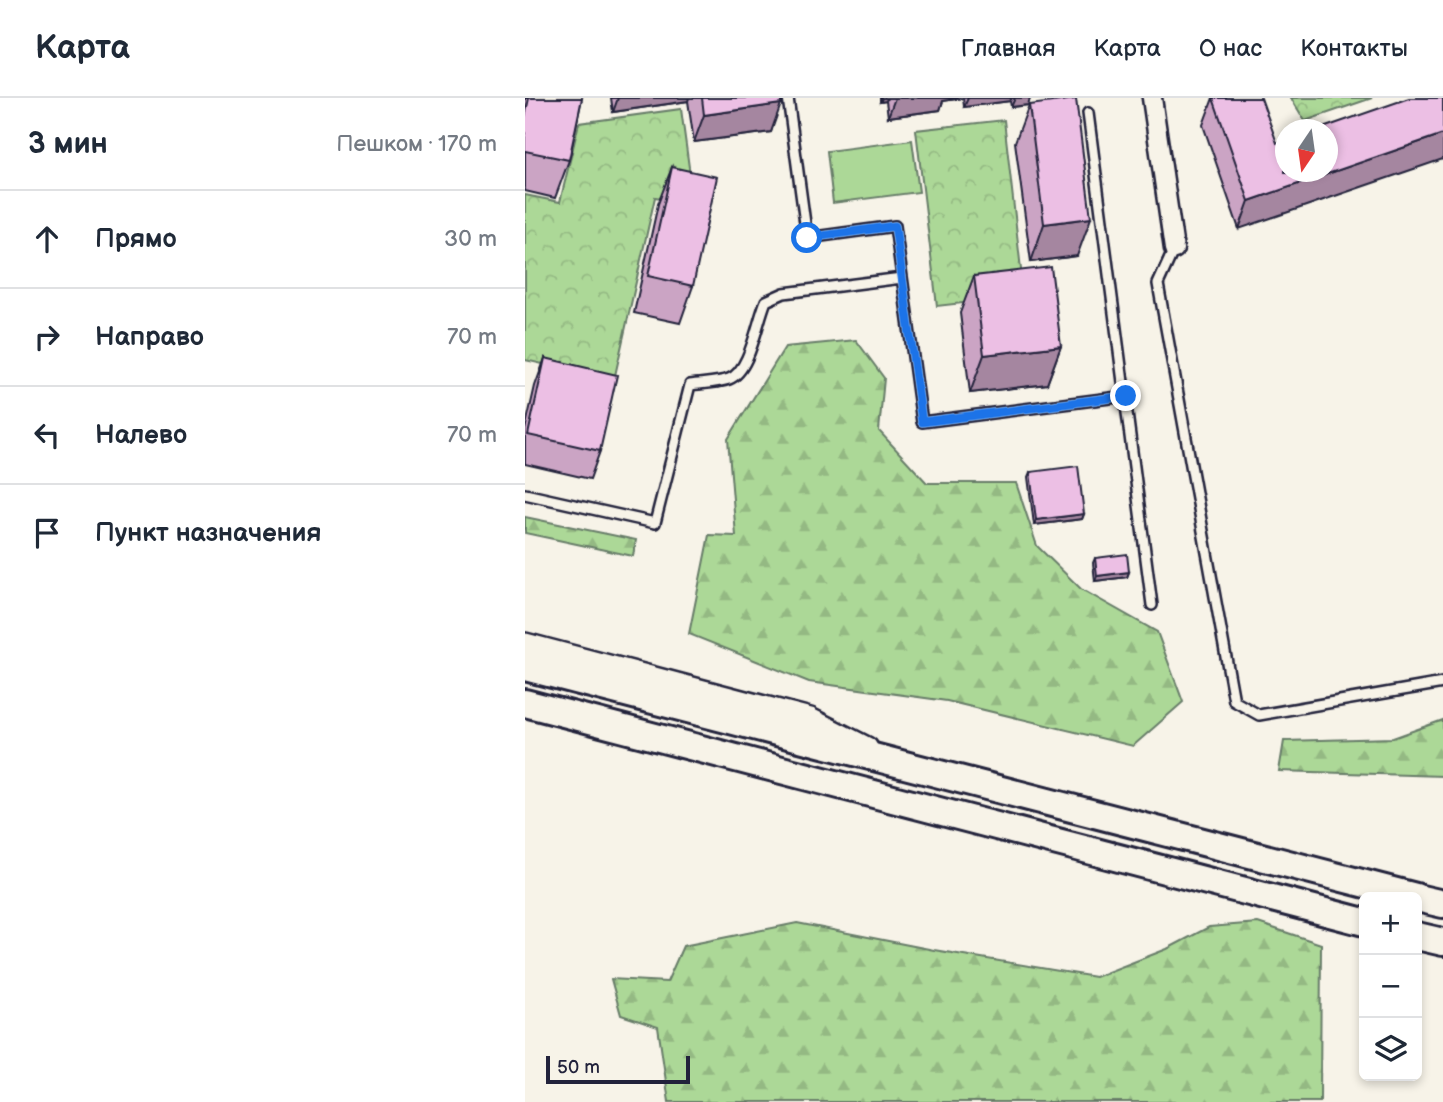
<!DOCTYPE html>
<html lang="ru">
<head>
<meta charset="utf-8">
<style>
  body { margin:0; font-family:"Balsamiq Sans",sans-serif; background:#f6f6f7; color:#1f2937 }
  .controls { position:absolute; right:21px; bottom:21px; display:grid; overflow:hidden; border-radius:10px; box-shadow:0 4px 10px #0003 }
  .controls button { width:63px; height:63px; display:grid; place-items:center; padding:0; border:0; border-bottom:2px solid #e0e1e3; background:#fff; color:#1f2937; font:35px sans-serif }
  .compass { position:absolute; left:750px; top:21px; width:63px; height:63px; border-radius:50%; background:#fff; box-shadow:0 4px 10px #0003; rotate:193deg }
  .scale { position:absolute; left:21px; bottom:18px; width:144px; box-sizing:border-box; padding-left:7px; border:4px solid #22223b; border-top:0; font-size:19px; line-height:24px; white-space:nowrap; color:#22223b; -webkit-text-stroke:5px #f7f3e8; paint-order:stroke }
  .stop { position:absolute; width:21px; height:21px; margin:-16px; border:5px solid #1a73e8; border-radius:50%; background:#fff }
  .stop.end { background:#1a73e8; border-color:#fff; box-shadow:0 2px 7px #0008 }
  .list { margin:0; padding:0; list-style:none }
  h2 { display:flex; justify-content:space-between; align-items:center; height:91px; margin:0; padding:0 28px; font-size:30px }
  h2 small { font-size:23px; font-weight:400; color:#747a83 }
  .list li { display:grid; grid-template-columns:46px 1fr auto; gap:21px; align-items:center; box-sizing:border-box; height:98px; padding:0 28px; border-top:2px solid #e0e1e3 }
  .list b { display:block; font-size:26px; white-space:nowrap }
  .list em { font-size:23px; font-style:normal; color:#747a83 }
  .icon { flex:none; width:38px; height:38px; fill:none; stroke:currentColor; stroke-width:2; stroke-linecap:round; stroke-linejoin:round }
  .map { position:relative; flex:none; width:918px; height:1004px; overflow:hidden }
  header { display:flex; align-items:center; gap:42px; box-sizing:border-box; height:98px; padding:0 35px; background:#fff; border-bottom:2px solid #e0e1e3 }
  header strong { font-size:33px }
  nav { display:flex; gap:38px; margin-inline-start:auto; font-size:24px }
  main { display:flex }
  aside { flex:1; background:#fff }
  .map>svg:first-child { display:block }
  .forest { fill:url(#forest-firs); stroke:#677d69; stroke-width:2 }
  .park { fill:url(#park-crowns); stroke:#677d69; stroke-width:2 }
  .pitch { fill:#acd897; stroke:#677d69; stroke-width:2 }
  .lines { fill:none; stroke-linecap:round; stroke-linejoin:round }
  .service-casing { stroke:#22223b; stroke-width:14 }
  .minor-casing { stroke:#22223b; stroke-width:23 }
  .tertiary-casing { stroke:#22223b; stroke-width:26 }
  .primary-casing { stroke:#22223b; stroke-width:32 }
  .service { stroke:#f7f3e8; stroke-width:9 }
  .minor { stroke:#f7f3e8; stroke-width:18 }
  .tertiary { stroke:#f7f3e8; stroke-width:21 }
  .primary { stroke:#f7f3e8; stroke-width:26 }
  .wall { fill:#cba4c4; stroke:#22223b; stroke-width:2 }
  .shaded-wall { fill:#a586a0; stroke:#22223b; stroke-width:2 }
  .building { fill:#ecbfe4; stroke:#22223b; stroke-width:2 }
  .route { stroke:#1a73e8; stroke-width:9 }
</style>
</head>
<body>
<header>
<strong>Карта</strong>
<nav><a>Главная</a><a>Карта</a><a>О нас</a><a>Контакты</a></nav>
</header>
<main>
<aside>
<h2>3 мин<small>Пешком · 170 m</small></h2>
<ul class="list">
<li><svg class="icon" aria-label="ahead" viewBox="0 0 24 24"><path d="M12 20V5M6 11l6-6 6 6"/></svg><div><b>Прямо</b></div><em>30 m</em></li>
<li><svg class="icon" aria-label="right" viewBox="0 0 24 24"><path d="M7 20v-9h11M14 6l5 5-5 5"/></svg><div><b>Направо</b></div><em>70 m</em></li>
<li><svg class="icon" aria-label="left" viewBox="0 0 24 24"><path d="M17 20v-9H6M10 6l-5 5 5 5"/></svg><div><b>Налево</b></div><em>70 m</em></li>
<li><svg class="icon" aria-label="arrive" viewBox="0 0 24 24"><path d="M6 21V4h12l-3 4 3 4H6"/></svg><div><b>Пункт назначения</b></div></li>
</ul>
</aside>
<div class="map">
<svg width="918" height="1004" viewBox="0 0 918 1004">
  <defs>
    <pattern id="forest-firs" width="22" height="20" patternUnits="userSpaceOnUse" patternTransform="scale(1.75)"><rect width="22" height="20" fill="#acd897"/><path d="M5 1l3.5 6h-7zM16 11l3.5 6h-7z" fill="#94b983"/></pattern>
    <pattern id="park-crowns" width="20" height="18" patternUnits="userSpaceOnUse" patternTransform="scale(1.75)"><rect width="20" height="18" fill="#acd897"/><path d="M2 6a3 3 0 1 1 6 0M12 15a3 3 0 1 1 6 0" fill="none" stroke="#94b983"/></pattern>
  </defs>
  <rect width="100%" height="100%" fill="#f7f3e8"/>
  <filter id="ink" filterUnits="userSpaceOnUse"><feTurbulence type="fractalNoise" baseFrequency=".0143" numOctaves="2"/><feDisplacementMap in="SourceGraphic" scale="14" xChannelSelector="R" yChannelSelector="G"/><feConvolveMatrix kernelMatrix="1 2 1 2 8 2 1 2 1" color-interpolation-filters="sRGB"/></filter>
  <g filter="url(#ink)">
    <path class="forest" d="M331,242L359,280L354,333L402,385H491L512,448L556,491L632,534L658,604L608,648L422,603L284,584L164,536L184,437L211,438L203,341L260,249Z
      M0,419L111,442L108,458L0,435Z
      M918,622V678L754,673L759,643L868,640Z
      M272,825L409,852L570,879L642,851L684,829L733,825L796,846L795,1004H144L133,929L96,917L86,881L142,884L158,848Z"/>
    <path class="park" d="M766,0H847L780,23Z
      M156,11L169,106L130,99L89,282L0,262V97L35,104L54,25Z
      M479,22L499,198L412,208L391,32Z"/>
    <path class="pitch" d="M387,42L394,94L308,105L302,53Z"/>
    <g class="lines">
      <defs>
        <path id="service" d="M263,0L282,140L370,128L397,324L601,298
          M563,15L627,507
          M649,151L633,186L709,603L734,617L918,585
          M0,396L130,425L165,287C178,285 192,285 204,281C225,274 232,224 241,203L259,195L377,180"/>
        <path id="minor" d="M627,0L649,151"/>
        <path id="tertiary" d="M0,546L285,621L342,650"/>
        <path id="primary" d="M0,569L891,799
          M0,605L839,824
          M892,800L918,806
          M892,838L918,844"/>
      </defs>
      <use href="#service" class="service-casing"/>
      <use href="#minor" class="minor-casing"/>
      <use href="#tertiary" class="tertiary-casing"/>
      <use href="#primary" class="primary-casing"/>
      <use href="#service" class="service"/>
      <use href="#minor" class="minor"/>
      <use href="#tertiary" class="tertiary"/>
      <use href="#primary" class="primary"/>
    </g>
    <path class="wall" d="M0,0H57L44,62L30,100L0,93Z
      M86,0H256L246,34L169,44L163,3L88,14Z
      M355,0H505L503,7L486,9L485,3L439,9L438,0L418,3L415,12L363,19L361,3L355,4Z
      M688,0L752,45L714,131L678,27Z
      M504,7L552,158L506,164L490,44Z
      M147,69L168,188L155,225L109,215L133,106Z
      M449,178L536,248L522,286L445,295L435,215Z
      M20,260L75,353L65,381L0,366V332L10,288Z
      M505,374L559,416L557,421L509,427L503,379Z
      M570,460L604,474L602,479L570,483L568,465Z"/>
    <path class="shaded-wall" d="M93,0H164L163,3L88,14Z
      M357,0H362L361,3L355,4Z
      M370,0H438L418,3L415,12L363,19Z
      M443,0H487L485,3L439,9Z
      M490,0H505L503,7L486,9Z
      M256,6L246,34L169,44L179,17Z
      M918,36V61L714,131L724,103Z
      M566,120L552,158L506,164L519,126Z
      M536,248L522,286L445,295L459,257Z
      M559,416L557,421L509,427L511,422Z
      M604,474L602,479L570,483L572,478Z"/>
    <path class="building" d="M4,0H57L44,62L0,53V19Z
      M177,0H256V6L179,17Z
      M688,0H736L752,45L760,42V74H802V32H792L884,0H918V36L724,103Z
      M551,1L566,120L519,126L504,7Z
      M147,69L192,79L168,188L123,178Z
      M526,169L536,248L459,257L449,178Z
      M20,260L92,277L75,353L3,337Z
      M553,368L559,416L511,422L505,374Z
      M602,456L604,474L572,478L570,460Z"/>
  </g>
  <g class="lines" filter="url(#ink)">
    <path class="route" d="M282,140L370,128L397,324L601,298"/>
  </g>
</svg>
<div class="controls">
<button>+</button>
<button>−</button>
<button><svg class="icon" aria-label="layers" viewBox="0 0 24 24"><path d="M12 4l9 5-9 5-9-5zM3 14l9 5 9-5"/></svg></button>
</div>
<svg class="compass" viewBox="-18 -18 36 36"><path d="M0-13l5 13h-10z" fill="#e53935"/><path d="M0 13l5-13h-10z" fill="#747a83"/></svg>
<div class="scale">50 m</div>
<div class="stop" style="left:282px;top:140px"></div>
<div class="stop end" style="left:601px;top:298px"></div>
</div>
</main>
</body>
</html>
